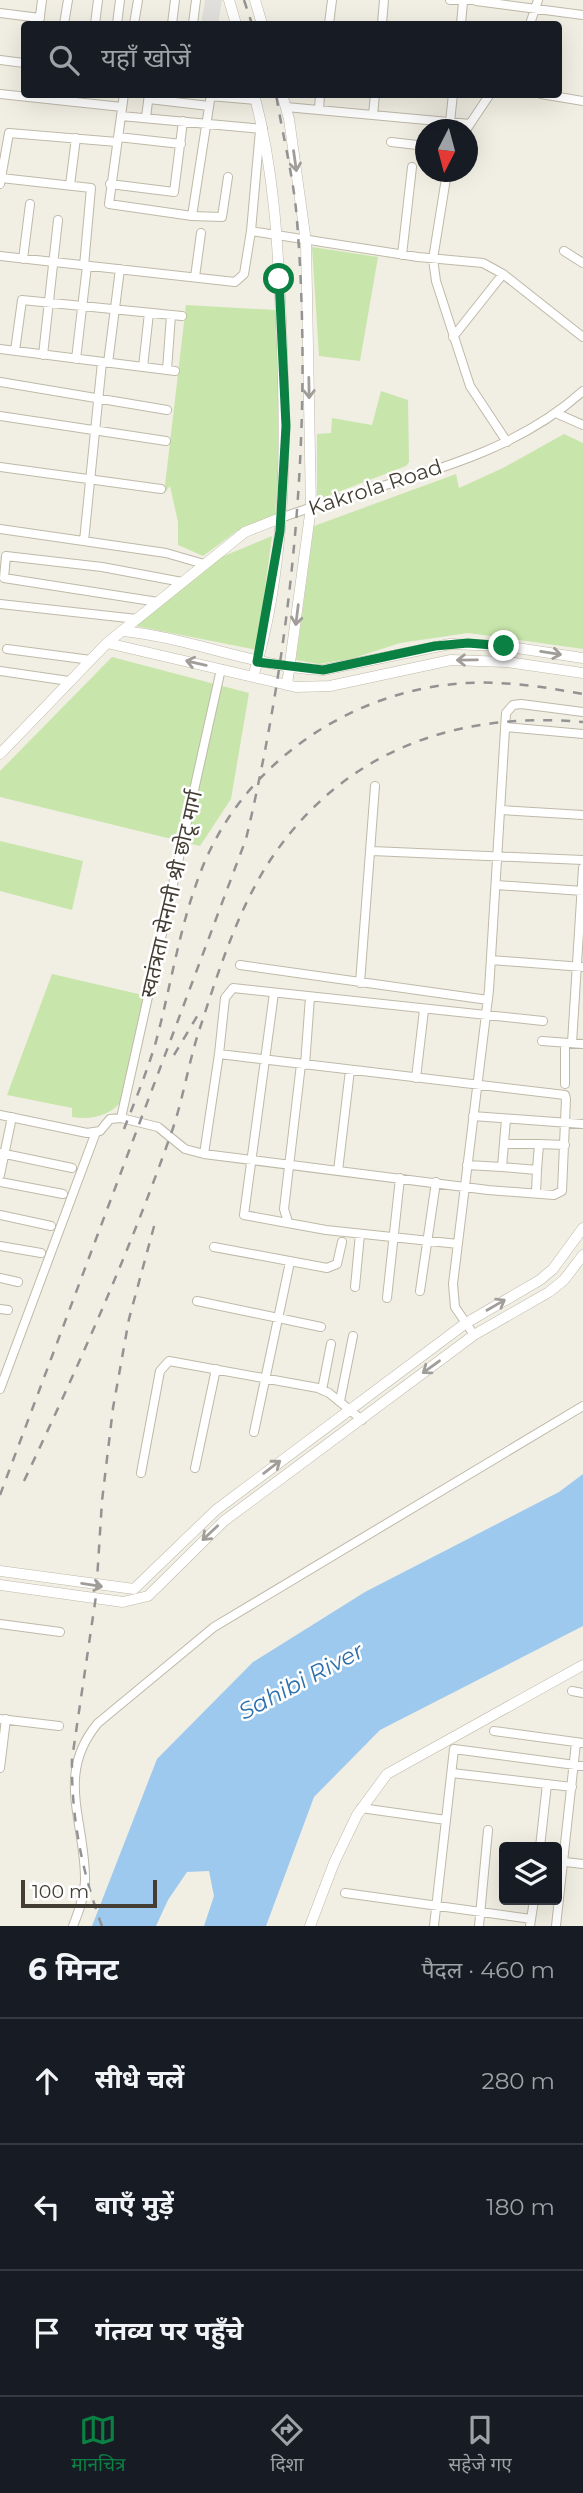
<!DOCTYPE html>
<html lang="hi">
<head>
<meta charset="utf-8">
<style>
  body { margin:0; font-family:Montserrat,"Noto Sans Devanagari",sans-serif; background:#242831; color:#f1f3f6 }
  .controls { position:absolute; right:21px; bottom:21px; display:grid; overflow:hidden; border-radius:7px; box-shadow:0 7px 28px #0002 }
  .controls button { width:63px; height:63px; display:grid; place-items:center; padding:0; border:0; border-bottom:2px solid #363941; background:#171b24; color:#f1f3f6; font:35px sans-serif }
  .compass { position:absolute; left:415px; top:119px; width:63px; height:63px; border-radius:50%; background:#171b24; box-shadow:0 7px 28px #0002; rotate:186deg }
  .scale { position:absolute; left:21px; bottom:18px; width:136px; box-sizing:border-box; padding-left:7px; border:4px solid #433d33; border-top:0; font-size:19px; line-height:24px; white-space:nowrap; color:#433d33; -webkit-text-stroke:5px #fff; paint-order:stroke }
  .stop { position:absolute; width:21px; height:21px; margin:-16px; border:5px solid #0b8043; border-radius:50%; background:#fff }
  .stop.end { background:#0b8043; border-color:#fff; box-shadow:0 2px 7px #0008 }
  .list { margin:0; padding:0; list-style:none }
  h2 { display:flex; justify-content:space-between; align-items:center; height:91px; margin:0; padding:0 28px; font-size:30px }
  h2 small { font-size:23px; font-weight:400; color:#9ea1a6 }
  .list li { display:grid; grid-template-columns:46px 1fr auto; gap:21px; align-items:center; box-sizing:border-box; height:126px; padding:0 28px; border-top:2px solid #363941 }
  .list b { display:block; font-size:26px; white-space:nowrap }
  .list em { font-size:23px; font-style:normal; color:#9ea1a6 }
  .icon { flex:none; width:38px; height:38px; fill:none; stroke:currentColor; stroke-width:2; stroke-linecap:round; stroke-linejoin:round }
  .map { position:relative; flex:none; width:583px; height:1926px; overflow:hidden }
  .search { position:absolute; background:#171b24; box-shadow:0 7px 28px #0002; left:21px; right:21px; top:21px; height:77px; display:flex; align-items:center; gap:18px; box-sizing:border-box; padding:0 24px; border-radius:7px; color:#9ea1a6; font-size:26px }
  .sheet { height:469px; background:#171b24 }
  nav { display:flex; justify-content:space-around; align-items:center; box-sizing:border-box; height:98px; border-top:2px solid #363941; background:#171b24; font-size:19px; color:#9ea1a6 }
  nav a { display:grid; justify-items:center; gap:4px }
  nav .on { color:#0b8043 }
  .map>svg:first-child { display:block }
  .green { fill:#c8e6ab }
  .parking { fill:#e1dfdb }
  .water { fill:#9ec9ef }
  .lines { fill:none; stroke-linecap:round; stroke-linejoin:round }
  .minor-casing { stroke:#bfb9a8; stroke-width:10 }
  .tertiary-casing { stroke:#bfb9a8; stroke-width:11 }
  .minor { stroke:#fff; stroke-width:8 }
  .tertiary { stroke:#fff; stroke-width:10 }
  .rail { stroke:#939393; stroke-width:2.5; stroke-dasharray:9 9; stroke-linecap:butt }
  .oneway { stroke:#a19e99 }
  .route { stroke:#0b8043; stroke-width:9 }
  .labels { text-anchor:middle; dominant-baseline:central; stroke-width:5; stroke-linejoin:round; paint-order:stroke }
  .street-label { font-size:21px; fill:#433d33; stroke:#fff }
  .water-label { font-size:23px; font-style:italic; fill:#2e70ad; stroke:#fff }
</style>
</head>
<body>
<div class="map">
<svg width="583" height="1926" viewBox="0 0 583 1926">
  <rect width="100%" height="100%" fill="#f1eee3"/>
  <path class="green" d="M312,247L378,257L360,361L319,356Z
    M186,305L276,310L281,433L275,515L237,531L203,556L178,545V522L170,486L164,494Z
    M381,391L408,400L409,462L406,466L317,500V434L331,433L332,418L372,425Z
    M564,434L583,443V649L468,633L400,643L354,658L319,664L296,660L314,526L456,474L459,488L503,468Z
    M272,536L257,650L136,626L219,558Z
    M112,657L249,693L231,799L200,846L0,797V771Z
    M0,841L83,861L72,910L0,891Z
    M52,974L147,996L122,1100C111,1116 91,1120 72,1117V1108L7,1095Z"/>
  <path class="parking" d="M205,0H222L218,24H201Z"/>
  <path class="water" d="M583,1474V1626L380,1730L314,1797L266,1926H204L214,1896L209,1871L187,1872L168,1900L156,1926H92L157,1759L253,1662L365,1592L559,1492Z"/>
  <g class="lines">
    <defs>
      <path id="minor" d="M450,0H476
        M476,1L583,15
        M0,13L40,18
        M39,24L42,0
        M64,24L68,0
        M95,24L98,0
        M117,24L120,0
        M134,24L138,0
        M172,24L175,0
        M193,24L196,0
        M329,24L332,0
        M382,24L384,0
        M461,24L463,2
        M530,24L538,0
        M0,60L24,63
        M0,94L122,107
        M124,94L109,204L192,216L222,217L228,177
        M541,94L583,101
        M210,96L256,100
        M149,99L209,106
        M286,107L470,124
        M319,110L320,94
        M373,115L375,94
        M121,116L263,129
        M146,117L149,94
        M450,122L453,94
        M466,130L490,94
        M118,137L181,144
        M391,142L426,146
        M447,172L433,259L436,281L470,386L507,442
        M1,178L9,133L117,142
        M0,184L1,178L91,188L84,266
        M110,184L174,192L183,121
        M70,185L76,138
        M192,216L211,94
        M251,231L260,130
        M564,251L583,263
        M402,255L412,167
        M0,256L235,282L244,274L251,231L418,257L483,263L503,274L583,337
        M23,259L30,204
        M195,277L201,233
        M453,337L503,274
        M0,349L175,371
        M15,351L22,300L182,316
        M43,355L58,220
        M76,359L87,266
        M108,363L120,269
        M143,367L149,313
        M167,370L171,315
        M0,382L167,410
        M558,414L583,425
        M0,416L166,441
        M0,467L161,489
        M278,519C381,480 499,467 583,391
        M0,529L166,553L204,564
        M84,541L102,362
        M158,602L4,578L6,556L102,567L182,582
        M0,604L137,619
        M7,649L91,660
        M0,671L69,681
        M505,727L583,734
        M500,810L583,815
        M372,851L583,860
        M496,885L583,891
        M491,960L583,967
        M240,965L488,1000
        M360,983L375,786
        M274,993L244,1215L326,1230L458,1244
        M542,1041L583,1044
        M572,1043L583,868
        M219,1054L225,998L233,988L543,1021
        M305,1065L310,997
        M416,1078L424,1010
        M565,1084V1043
        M0,1115L87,1133L100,1131L110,1119L121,1118L158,1127L185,1149L204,1154L488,1190L554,1195L562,1191L566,1099L565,1095L219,1054L204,1154
        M473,1116L583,1124
        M121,1118L221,669
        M506,1119L502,1167L537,1170L536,1193
        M504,1144H539L537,1170
        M539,1144L565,1145
        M0,1153L72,1168
        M467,1165L502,1167
        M338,1171L350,1070
        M0,1175L12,1117
        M0,1182L63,1194
        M0,1215L51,1226
        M288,1222L284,1209L301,1064
        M0,1246L41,1253
        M214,1247L327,1268L337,1264L342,1242
        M0,1278L18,1282
        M355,1287L360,1234
        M420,1291L436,1182
        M387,1298L400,1178
        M197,1301L321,1327
        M0,1309L8,1310
        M474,1335L455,1307L453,1284L489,990L506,713L513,705L521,704L583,712
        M0,1389L96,1132
        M322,1390L331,1344
        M340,1401L353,1336
        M254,1432L290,1262
        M195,1468L216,1369
        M141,1473L160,1371L169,1361L318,1388L329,1393L362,1420
        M0,1624L60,1632
        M572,1691L583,1693
        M0,1719L59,1726
        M494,1731L583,1743
        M0,1768L6,1719
        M452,1773L572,1787
        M361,1808L446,1820
        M540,1847L547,1784
        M565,1862L583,1864
        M345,1893L531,1919
        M73,1926C79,1911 85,1895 85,1879C85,1820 55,1774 98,1723L214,1627L583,1406
        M434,1926L454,1749L583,1766
        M479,1926L488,1830
        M530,1926L534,1900
        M556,1926L576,1743"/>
      <path id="tertiary" d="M229,0L236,24
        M255,0L262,24
        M282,94L289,119L306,242L311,507L287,685
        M123,631C191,638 254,667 323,670L450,644L504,646L583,658
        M107,643L296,687L330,686L451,660L507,662L583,673
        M253,677C288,563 286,438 281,320C278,244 274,169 254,94
        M0,754L107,643L245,532L278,519
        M0,1571L134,1589L216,1510L466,1323L540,1280L553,1269L583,1228
        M0,1585L123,1602L148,1596L224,1521L474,1335L549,1292L564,1280L583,1255
        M310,1926L334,1863L357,1815L387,1774L583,1665"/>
    </defs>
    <use href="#minor" class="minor-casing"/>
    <use href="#tertiary" class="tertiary-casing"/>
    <use href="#minor" class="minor"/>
    <use href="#tertiary" class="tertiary"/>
    <path class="rail" d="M244,0L252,24
      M174,1055L199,1013
      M124,1129C135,1101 146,1074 155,1045C171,987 179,927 201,871C243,762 353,689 467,683C506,681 545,687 583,694
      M24,1481C78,1367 130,1251 172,1131C183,1099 188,1066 198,1034C217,976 237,910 271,859C344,750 457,711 583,722
      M0,1495L246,839C294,637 314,417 296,209C292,171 282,132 276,94
      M102,1926C82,1873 71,1816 72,1759L96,1596L102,1501L113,1408L129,1319L156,1219"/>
  </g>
  <defs><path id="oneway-shaft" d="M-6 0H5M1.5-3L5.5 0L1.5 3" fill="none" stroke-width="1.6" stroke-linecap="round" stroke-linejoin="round" transform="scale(1.75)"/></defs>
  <g class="oneway">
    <use href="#oneway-shaft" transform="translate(295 161) rotate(82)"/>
    <use href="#oneway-shaft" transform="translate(309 388) rotate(89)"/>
    <use href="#oneway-shaft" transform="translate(297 615) rotate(97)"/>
    <use href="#oneway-shaft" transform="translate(551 653) rotate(9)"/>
    <use href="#oneway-shaft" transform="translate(467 660) rotate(179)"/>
    <use href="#oneway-shaft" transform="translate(196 663) rotate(-167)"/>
    <use href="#oneway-shaft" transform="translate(496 1305) rotate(-30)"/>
    <use href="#oneway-shaft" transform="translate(431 1367) rotate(144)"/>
    <use href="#oneway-shaft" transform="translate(272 1467) rotate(-37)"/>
    <use href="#oneway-shaft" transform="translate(210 1533) rotate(137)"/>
    <use href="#oneway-shaft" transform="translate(92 1585) rotate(9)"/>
  </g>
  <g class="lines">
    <path class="route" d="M279,279L286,426L280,531L257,662L323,670L435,646L468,643L504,646"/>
  </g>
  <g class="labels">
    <g class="street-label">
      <text transform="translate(375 487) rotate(-18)">Kakrola Road</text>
      <text transform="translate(171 894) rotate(-77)">स्वतंत्रता सेनानी श्री छोटू मार्ग</text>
    </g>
    <g class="water-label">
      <text transform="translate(301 1681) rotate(-28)">Sahibi River</text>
    </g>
  </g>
</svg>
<div class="controls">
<button><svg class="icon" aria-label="layers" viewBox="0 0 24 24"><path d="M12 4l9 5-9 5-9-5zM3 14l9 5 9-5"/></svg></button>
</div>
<svg class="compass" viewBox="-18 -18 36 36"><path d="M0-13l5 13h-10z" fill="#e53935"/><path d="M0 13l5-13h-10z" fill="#9ea1a6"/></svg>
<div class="scale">100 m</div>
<div class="stop" style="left:279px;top:279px"></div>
<div class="stop end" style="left:504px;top:646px"></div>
<div class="search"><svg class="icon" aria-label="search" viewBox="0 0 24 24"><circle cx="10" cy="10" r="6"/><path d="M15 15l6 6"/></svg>यहाँ खोजें</div>
</div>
<section class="sheet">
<h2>6 मिनट<small>पैदल · 460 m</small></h2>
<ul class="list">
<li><svg class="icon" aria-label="ahead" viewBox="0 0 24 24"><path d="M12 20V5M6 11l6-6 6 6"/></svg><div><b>सीधे चलें</b></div><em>280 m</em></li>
<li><svg class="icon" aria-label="left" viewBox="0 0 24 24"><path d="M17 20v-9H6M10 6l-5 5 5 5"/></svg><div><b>बाएँ मुड़ें</b></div><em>180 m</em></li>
<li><svg class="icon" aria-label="arrive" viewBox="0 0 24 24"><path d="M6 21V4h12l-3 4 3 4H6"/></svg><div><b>गंतव्य पर पहुँचे</b></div></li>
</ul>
</section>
<nav>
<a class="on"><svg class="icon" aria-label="map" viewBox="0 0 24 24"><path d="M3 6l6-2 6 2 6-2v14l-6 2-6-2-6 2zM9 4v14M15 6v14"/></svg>मानचित्र</a>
<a><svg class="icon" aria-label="directions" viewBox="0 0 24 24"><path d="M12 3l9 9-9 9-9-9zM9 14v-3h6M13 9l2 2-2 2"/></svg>दिशा</a>
<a><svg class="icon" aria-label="saved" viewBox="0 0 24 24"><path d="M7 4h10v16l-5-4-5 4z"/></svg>सहेजे गए</a>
</nav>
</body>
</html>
